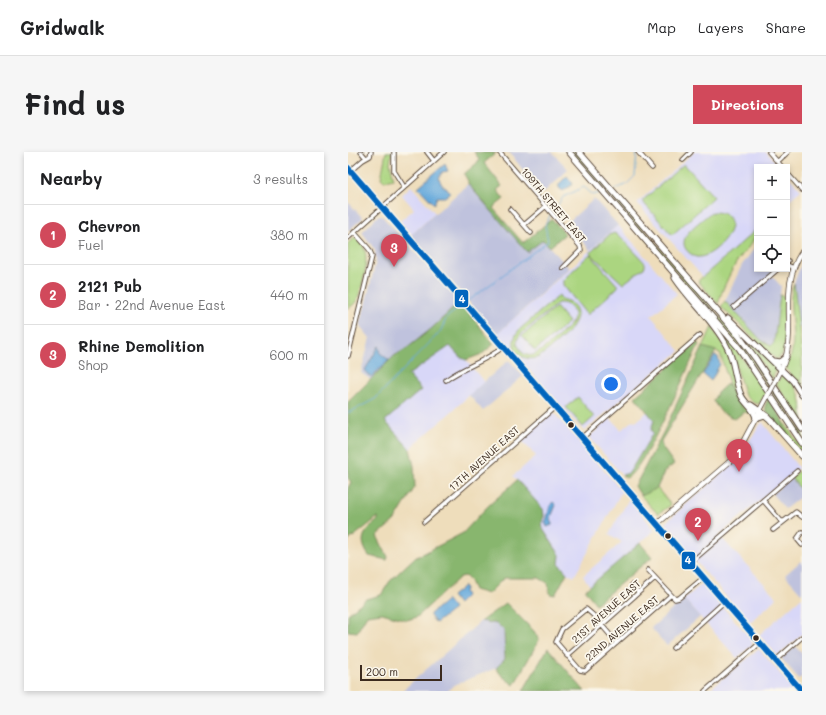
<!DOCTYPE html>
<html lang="en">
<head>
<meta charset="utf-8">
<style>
  body { margin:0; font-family:Mali,sans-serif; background:#f6f6f6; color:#202124 }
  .controls { position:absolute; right:12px; top:12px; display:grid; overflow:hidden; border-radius:0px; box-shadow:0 2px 6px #0003 }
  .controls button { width:36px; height:36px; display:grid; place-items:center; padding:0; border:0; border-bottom:1px solid #e0e0e0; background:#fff; color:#202124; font:20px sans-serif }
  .scale { position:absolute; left:12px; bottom:10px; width:82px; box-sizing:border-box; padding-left:4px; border:2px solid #3b2a1e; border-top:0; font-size:11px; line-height:14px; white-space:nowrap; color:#3b2a1e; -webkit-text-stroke:3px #fbf7ec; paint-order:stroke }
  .you { position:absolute; left:263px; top:232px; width:14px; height:14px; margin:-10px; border:3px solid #fff; border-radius:50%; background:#1a73e8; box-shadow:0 0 0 6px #1a73e833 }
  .badge { display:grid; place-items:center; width:26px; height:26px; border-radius:50%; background:#d1495b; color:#fff; font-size:13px; font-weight:700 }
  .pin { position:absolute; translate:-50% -33px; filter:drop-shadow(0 1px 2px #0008) }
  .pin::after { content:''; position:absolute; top:21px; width:14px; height:12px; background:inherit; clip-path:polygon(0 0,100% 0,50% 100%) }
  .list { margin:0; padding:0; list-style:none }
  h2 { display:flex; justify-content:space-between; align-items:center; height:52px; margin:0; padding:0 16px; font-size:17px }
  h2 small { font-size:13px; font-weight:400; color:#757577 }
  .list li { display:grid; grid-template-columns:26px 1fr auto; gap:12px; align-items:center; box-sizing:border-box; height:60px; padding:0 16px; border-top:1px solid #e0e0e0 }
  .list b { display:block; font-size:15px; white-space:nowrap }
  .list p { margin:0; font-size:13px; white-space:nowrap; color:#757577 }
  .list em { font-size:13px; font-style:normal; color:#757577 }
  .icon { flex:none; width:22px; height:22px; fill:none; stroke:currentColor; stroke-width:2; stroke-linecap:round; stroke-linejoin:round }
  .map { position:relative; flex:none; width:454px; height:539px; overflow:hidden; border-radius:0px }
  header { display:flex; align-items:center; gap:24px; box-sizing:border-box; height:56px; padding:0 20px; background:#fff; border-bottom:1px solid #e0e0e0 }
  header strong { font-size:19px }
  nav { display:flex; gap:22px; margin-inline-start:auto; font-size:14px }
  .intro { display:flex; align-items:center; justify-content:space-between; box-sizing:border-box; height:96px; padding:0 24px }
  h1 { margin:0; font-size:28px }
  .button { padding:10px 18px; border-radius:0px; background:#d1495b; color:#fff; font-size:14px; font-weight:700 }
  main { display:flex; gap:24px; padding:0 24px }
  aside { flex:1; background:#fff; border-radius:0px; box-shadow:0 2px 6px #0003 }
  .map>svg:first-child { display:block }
  .built { fill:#d8d7f8 }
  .industrial { fill:#bfc2dd }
  .green { fill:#abd580; stroke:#73804f; fill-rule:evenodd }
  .forest { fill:#88b66e; stroke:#627046 }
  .water { fill:#68aadc; stroke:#526a7d }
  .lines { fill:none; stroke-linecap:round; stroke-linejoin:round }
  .stream { stroke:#68aadc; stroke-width:1 }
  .minor-casing { stroke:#564536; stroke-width:5.5 }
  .major-casing { stroke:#564536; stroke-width:6 }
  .highway-casing { stroke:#564536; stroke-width:7 }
  .minor { stroke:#fff; stroke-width:3.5 }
  .major { stroke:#fff; stroke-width:4.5 }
  .highway { stroke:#fff; stroke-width:5 }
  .major-bridge-casing { stroke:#564536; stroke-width:6; stroke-linecap:butt }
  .major-bridge { stroke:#fff; stroke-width:4.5 }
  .bus-1-casing { stroke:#fbf7ec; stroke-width:9 }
  .bus-1 { stroke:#0065bd; stroke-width:6 }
  .bus-dot { fill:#3b2a1e; stroke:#fbf7ec; stroke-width:1.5 }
  .labels { text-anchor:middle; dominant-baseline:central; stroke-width:3.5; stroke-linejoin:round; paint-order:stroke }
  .street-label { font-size:10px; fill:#3b2a1e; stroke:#fbf7ec }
  .line-badge { stroke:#fbf7ec; stroke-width:1.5 }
  .badge-label { font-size:11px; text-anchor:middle; font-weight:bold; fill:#fff }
</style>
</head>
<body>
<header>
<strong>Gridwalk</strong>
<nav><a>Map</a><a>Layers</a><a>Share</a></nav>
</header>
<div class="intro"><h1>Find us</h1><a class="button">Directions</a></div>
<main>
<aside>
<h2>Nearby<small>3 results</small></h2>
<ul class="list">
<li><span class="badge">1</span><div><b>Chevron</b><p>Fuel</p></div><em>380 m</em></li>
<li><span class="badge">2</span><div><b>2121 Pub</b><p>Bar · 22nd Avenue East</p></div><em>440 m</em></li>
<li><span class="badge">3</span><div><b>Rhine Demolition</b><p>Shop</p></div><em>600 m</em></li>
</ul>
</aside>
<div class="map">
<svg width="454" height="539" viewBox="0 0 454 539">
  <rect width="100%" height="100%" fill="#fbf7ec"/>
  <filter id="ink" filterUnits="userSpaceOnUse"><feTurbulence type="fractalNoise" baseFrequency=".025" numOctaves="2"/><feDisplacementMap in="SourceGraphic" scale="8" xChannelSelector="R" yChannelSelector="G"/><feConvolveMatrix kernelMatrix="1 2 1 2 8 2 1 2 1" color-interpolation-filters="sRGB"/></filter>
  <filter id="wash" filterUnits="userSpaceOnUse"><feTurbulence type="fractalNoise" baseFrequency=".012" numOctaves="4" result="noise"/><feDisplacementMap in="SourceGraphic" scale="16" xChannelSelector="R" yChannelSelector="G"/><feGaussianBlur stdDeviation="0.9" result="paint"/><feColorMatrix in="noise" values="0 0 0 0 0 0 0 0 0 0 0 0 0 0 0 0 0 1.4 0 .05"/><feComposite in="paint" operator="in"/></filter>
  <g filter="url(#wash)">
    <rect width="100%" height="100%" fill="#edb"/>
    <path class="built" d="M346,0H418L432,15H409V77L355,125L289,51Z
      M439,23L453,38L439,50Z
      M63,34L87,61L63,83L52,69L66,57L54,43Z
      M270,73L329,142L303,164L332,199L236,279L149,182Z
      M102,194L112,205L118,208L136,230L62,297L37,269L73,238L59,223Z
      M205,260L274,339L226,425L217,420L211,412L212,403L193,374L196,364L195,357L165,324L188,304L172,287Z
      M299,260L306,268L303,278L305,281L281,321L274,323L241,285L262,266L273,278L285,268L288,270Z
      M414,270L451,316L371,383L429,446L401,471L319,376L318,370L375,320L391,304Z
      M281,347L307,378L242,434L235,424L274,390L261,382Z
      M354,432L404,488V493L389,506L336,447Z
      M454,445V482L430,504L411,483Z
      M411,497L447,539H364L362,537Z"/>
    <path class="industrial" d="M157,0H204L220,17L195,41L181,26L162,1Z
      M120,32L179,99L195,88L221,116L149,182L63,83Z
      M246,47L270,73L242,98L219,71Z
      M0,50L15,66L0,79Z
      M30,64H34L112,150L83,177L58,197L46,204L23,228L13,221L22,186L12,174L28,109L27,98L14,80Z
      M409,93V117H429L423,123L433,134L426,191L423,194L413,188L377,149L394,113Z
      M454,110V174L450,178L446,131Z
      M161,208L175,224L135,259L121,243Z
      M443,326L454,339V349L451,346L437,357L424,342Z
      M454,408V442L437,423Z
      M336,447L352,465L319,494L303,476Z
      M133,469L149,472L156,478L157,507L148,516L106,533L99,539H54Z
      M447,494L454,502V524L451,527L433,506Z"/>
    <path class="green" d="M38,0H44L42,11L46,27L36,29L33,26Z
      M224,0H228L391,187L422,232L421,235L398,202L378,177Z
      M336,12L366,45L324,83L294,49Z
      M365,60C405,60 369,108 348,105C320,91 348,73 361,62Z
      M409,77C409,89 394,101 388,111C381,123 374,138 370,152L350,129Z
      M266,81L272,84L297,111V115L275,132L242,101L261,83Z
      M6,86C27,93 15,133 9,148C7,152 3,154 0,157V91Z
      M242,102L270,134L269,136L239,163L215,133V128Z
      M446,131L454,203V236L438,216C454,186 436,158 446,131Z
      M211,143L213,147C219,148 223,150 227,155C238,172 203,195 191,205C179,210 164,203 166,189C166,185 169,181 171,178ZM210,151C220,150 229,158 225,168C223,175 192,201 185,203C181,204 177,203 174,200L169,192L170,186L174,181Z
      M432,143L436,144L437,190L434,203L428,207L373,155L377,149L413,188L423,194L426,191Z
      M208,155L221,170L187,199L174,184Z
      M364,175L380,201L390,244L401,257L403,261L397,260L385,245L372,201L355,195Z
      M372,179L387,196L418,241L411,252L406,251L397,244L385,204Z
      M393,181L428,216L425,227Z
      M435,223C454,235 454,251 454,271L428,231Z
      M425,237L454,281V287L424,240Z
      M230,245L246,265L235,275L218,255Z
      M433,265L454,297V301L440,284Z
      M451,319L454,322V339L443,326Z
      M309,336L323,353L310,362L293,344Z"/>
    <path class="forest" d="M126,0L148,1L136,11L154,34L149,38L156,47L145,56L175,91L204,67L217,82L202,95L195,88L179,100L120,32V29L116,22L129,11L131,7Z
      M112,150L146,192L134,202L118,208L112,205L102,194L60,223L73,238L37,269L62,297L66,314L67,335L47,368L29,384L40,405L39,408L21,404C9,386 17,380 30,368V365L0,389V336L3,330L0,326V250L46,204L58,197L83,177Z
      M349,190L351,192C341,213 295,321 278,326L274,323L281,321L305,281L303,278L306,268L287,245Z
      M355,195L368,199L313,289L314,295L326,312L316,320L309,336L293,344L287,334L316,279Z
      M380,231L385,245L397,259L387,267L373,260L365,249L369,241Z
      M420,246L433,265L440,284L418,260L417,254Z
      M169,328L195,357L196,364L193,374L212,403L211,412L219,421L207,443L202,442L200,431L191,426H156L140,442L126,438L122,429L117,424L112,425L69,465L59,468L34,461L19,463L9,480L0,479V462L18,447L33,443L42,429L65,407L115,381L139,355Z
      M292,391L304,405L248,452L237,438Z
      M158,451L186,479L191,488L166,533L154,524L148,516L157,507L156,478L149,472L133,469Z
      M200,496L234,536L237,539H175Z"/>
    <path class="water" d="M97,12L100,19L94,20L91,27L94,33L103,40L97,45H89L86,52L70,35Z
      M219,24L225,32L215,39L211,36V32Z
      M31,194L33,202L41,208L23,225L17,218Z
      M367,203L370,205L372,212L363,229L355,222Z
      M205,350L208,353L203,365L204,373L199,375L197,370C201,364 200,354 205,350Z
      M116,434L118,436L116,439L118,444L110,452L104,444Z
      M99,448L106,457L88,471L82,464V462Z"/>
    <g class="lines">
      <path class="stream" d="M266,37L278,33L287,24L289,1
        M205,60L215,45L236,35L245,43L254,40
        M119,150L200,89L197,73L203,62
        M0,261L27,247L92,180L99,165L116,152"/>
    </g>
  </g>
  <g filter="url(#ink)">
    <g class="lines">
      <defs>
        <path id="minor" d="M13,0L18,6
          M46,0V19L56,35
          M79,0L86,9
          M151,0L232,94L233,98L215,116
          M290,0L304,16
          M421,0L434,15
          M335,8L343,0
          M429,10L440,0
          M0,21L15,8L22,4L23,0
          M439,21L454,38
          M162,57L183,81
          M176,73L197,55
          M0,86L96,0
          M439,109H440
          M439,113L446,116
          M386,155L430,117
          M0,204L24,104L21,97L6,80
          M98,228C117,214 137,210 155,195
          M234,286L352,183
          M415,348L433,369H436
          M76,370L207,255
          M425,378L448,360L454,365
          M454,380L449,387L454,393
          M342,411L449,319
          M300,418L327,447L331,446L355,426
          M284,433L290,440
          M267,448L274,455
          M269,491L245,463L238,457L214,477L208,490L232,518L237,519L323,443
          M325,496L376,450
          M219,504L307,426
          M428,508L454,485
          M357,539L412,491"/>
        <path id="major" d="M0,16L454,539
          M427,230C433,219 439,206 440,193C444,160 434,129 454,100
          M309,372L387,305L419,245"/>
        <path id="highway" d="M221,0L391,196L454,291
          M231,0L391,184L408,207L454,277
          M327,126C343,150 365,168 378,193C387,208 386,227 393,243C397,252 406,256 408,266L417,263L424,269
          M380,166L445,229L454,243
          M425,209L432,210L438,205
          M403,253L419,264L454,304"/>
      </defs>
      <use href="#minor" class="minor-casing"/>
      <use href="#major" class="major-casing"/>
      <use href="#highway" class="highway-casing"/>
      <use href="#minor" class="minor"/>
      <use href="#major" class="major"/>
      <use href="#highway" class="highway"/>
      <defs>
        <path id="major-bridge" d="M419,245L427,230"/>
      </defs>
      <use href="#major-bridge" class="major-bridge-casing"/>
      <use href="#major-bridge" class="major-bridge"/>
      <defs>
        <path id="bus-1" d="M0,16L454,539"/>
      </defs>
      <use href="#bus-1" class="bus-1-casing"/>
      <use href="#bus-1" class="bus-1"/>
    </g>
  </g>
  <g class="bus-dot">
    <circle cx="223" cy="273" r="3.5"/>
    <circle cx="320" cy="384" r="3.5"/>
    <circle cx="408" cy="486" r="3.5"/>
  </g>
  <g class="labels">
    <g class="street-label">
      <text transform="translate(206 53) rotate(50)">109TH STREET EAST</text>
      <text transform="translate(136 306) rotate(-42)">17TH AVENUE EAST</text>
      <text transform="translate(258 459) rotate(-42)">21ST AVENUE EAST</text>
      <text transform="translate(274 476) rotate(-41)">22ND AVENUE EAST</text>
    </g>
  </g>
  <g class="line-badge">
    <rect x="106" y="137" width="15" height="19" rx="4" fill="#0065bd"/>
    <rect x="333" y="399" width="15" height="19" rx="4" fill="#0065bd"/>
  </g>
  <g class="badge-label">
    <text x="114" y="151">4</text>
    <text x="340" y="412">4</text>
  </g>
</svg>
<div class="controls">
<button>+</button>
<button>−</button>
<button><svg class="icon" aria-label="locate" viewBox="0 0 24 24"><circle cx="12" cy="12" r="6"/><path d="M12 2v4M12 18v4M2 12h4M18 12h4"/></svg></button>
</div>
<div class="scale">200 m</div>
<div class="you"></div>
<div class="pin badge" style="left:391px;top:320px">1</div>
<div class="pin badge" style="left:350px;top:389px">2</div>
<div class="pin badge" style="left:46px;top:115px">3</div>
</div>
</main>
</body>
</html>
